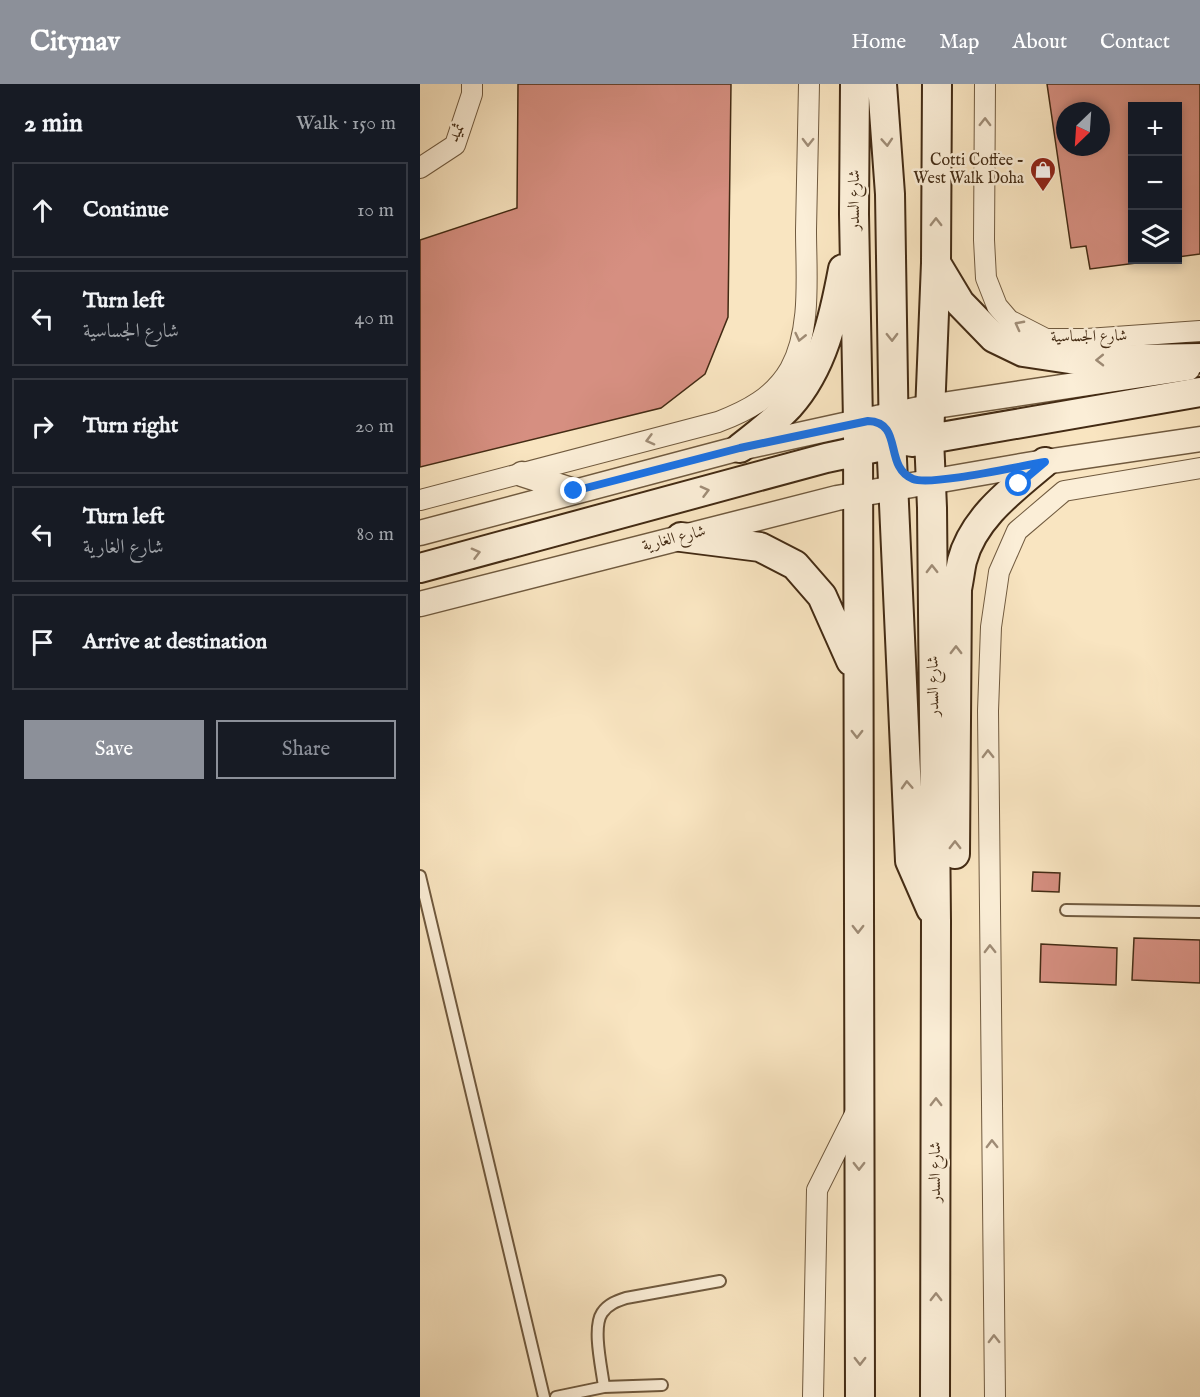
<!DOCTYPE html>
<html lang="en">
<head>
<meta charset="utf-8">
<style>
  body { margin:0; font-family:"IM FELL English",Amiri,serif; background:#242831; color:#f1f3f6 }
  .controls { position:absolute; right:18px; top:18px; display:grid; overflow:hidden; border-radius:0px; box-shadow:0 3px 9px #0003 }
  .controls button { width:54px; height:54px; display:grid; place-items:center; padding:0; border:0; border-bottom:2px solid #363941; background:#171b24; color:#f1f3f6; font:30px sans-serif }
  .compass { position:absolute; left:636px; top:18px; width:54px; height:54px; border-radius:50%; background:#171b24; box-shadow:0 3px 9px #0003; rotate:205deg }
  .stop { position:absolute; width:18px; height:18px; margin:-14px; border:4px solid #1a73e8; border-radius:50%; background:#fff }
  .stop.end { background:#1a73e8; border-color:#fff; box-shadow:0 2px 6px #0008 }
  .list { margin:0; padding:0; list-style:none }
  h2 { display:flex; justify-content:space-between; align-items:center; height:78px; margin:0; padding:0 24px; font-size:26px }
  h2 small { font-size:20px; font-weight:400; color:#9ea1a6 }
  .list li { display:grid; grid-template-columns:39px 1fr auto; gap:18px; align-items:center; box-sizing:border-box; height:96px; margin:0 12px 12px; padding:0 12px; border:2px solid #363941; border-radius:0px }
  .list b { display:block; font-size:22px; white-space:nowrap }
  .list p { margin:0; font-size:20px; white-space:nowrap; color:#9ea1a6 }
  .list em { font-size:20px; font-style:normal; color:#9ea1a6 }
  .actions { display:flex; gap:12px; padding:18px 24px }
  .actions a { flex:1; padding:14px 0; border:2px solid #8c9099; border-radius:0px; text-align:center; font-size:21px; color:#8c9099 }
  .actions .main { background:#8c9099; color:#fff }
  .icon { flex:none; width:33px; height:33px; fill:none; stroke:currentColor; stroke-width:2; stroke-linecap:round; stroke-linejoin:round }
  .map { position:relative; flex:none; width:780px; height:1313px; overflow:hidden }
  header { display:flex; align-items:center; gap:36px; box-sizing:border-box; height:84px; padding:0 30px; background:#8c9099; color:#fff }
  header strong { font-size:28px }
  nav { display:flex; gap:33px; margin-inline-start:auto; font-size:21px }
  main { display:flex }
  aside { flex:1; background:#171b24 }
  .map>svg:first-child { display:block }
  .building { fill:#d68f81; stroke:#432b14; stroke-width:1.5; fill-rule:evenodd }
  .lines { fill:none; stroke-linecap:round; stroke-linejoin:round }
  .service-casing { stroke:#705a3f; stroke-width:14 }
  .minor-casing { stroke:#705a3f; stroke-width:22 }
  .tertiary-casing { stroke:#705a3f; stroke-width:27 }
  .secondary-casing { stroke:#432b14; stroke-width:32 }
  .service { stroke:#fbeed7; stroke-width:10 }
  .minor { stroke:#fbeed7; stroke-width:20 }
  .tertiary { stroke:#fbeed7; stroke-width:24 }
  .secondary { stroke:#fbeed7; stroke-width:28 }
  .oneway { stroke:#9f8c76 }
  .route { stroke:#1a73e8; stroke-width:8 }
  .labels { text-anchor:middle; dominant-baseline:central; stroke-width:5; stroke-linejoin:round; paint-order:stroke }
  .street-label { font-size:16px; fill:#432b14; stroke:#fbeed7 }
  .poi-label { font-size:16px; fill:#432b14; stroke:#fbeed7; text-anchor:end }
</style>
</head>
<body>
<header>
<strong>Citynav</strong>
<nav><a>Home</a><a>Map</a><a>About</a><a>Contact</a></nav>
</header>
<main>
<aside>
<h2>2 min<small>Walk · 150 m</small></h2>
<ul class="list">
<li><svg class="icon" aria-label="ahead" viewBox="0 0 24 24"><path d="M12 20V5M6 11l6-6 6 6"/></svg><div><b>Continue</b></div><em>10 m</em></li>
<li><svg class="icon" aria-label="left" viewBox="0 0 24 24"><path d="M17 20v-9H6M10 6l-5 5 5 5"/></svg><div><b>Turn left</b><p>شارع الجساسية</p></div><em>40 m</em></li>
<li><svg class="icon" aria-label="right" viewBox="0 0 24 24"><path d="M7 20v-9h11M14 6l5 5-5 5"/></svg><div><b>Turn right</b></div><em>20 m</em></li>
<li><svg class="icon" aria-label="left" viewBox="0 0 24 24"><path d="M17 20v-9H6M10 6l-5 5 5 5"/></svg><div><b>Turn left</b><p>شارع الغارية</p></div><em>80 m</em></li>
<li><svg class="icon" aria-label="arrive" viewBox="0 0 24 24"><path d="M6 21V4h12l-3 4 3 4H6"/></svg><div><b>Arrive at destination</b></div></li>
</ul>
<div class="actions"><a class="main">Save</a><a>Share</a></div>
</aside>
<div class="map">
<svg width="780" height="1313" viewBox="0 0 780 1313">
  <rect width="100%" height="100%" fill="#f9e5c1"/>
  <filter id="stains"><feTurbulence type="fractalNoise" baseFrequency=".00333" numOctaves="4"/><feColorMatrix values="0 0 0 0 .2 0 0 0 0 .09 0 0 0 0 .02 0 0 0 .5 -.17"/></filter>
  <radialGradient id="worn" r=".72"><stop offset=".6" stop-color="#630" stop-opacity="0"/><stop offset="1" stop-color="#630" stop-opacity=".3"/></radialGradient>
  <path class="building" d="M98,0H311L308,233L285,290L241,324L0,383V156L97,124Z
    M627,0H780V170L758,173V22H712V176H740L670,185L666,162L651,164ZM645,27H681V63H645Z
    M613,788L640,789L639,808L612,807Z
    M714,854L780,856V899L712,896Z
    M621,860L697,864L696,901L620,898Z"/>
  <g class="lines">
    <defs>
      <path id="service" d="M0,792L124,1313
        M646,826L780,828
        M184,1303C182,1285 172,1244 182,1229C188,1220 197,1217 206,1214L300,1197
        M136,1313L184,1303L242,1301"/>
      <path id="minor" d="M565,0L564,156L566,194L577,222L589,236L626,255H667L780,247
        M0,84L35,61L52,10V0
        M0,416L298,338C327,327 354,313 370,285C392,245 386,190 386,146C387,97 388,49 389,0
        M393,1313L397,1106L436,1028
        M575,1313L568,627L571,543L579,488L597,447L644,407L780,384"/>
      <path id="tertiary" d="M102,390L154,407
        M0,449L320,364L438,338L509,323L768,284
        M0,520L417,414L625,378L780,355"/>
      <path id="secondary" d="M435,0L434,130L438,338L440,1313
        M462,0L470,110L474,362
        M516,179L540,219L574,254L603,268L656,276L780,274
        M438,338C453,336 465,337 471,353L490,777L511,825
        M492,358L780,308
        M320,364C337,351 354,338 369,322C403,284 414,233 423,185
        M261,453L340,463L375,481L402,512L431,577
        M0,484L406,374L486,357C500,349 506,340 509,325
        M535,770L537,505C539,496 540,486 542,477C553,434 593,405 625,378
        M515,1313L516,837L512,424L509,354L516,179L517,0"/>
    </defs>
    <use href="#service" class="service-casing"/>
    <use href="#minor" class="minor-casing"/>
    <use href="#tertiary" class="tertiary-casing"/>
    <use href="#secondary" class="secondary-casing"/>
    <use href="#service" class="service"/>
    <use href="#minor" class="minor"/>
    <use href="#tertiary" class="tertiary"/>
    <use href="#secondary" class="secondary"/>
  </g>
  <defs><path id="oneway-chevron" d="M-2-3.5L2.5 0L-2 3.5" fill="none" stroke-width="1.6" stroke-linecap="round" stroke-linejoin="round" transform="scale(1.5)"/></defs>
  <g class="oneway">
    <use href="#oneway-chevron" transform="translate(565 38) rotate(-89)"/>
    <use href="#oneway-chevron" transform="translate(388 58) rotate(91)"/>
    <use href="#oneway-chevron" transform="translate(467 58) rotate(86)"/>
    <use href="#oneway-chevron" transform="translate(516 138) rotate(-90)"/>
    <use href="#oneway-chevron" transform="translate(599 241) rotate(-152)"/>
    <use href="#oneway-chevron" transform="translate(380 253) rotate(103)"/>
    <use href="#oneway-chevron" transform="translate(472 253) rotate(89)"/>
    <use href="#oneway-chevron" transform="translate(680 276) rotate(179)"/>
    <use href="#oneway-chevron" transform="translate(230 356) rotate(165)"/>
    <use href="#oneway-chevron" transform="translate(285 407) rotate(-15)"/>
    <use href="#oneway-chevron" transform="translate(56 469) rotate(-15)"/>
    <use href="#oneway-chevron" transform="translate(512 485) rotate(-91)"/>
    <use href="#oneway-chevron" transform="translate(536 566) rotate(-90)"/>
    <use href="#oneway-chevron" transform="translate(437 650) rotate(90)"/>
    <use href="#oneway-chevron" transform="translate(568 670) rotate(-91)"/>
    <use href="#oneway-chevron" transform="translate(487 701) rotate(-93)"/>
    <use href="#oneway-chevron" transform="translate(535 761) rotate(-90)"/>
    <use href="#oneway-chevron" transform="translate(438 845) rotate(90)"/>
    <use href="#oneway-chevron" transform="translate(570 865) rotate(-91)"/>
    <use href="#oneway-chevron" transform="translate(516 1018) rotate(-90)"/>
    <use href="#oneway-chevron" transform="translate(572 1060) rotate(-91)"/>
    <use href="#oneway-chevron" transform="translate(439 1082) rotate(90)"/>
    <use href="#oneway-chevron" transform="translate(516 1213) rotate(-90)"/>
    <use href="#oneway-chevron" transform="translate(574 1255) rotate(-91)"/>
    <use href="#oneway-chevron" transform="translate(440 1277) rotate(90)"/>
  </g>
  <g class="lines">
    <path class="route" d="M154,407L320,364L448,337C484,338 463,383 493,395C511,402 600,382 625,378L599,400"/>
  </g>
  <defs>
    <symbol id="shop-pin" viewBox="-11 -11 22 30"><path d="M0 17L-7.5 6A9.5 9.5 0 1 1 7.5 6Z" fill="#8f2418" stroke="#fbeed7"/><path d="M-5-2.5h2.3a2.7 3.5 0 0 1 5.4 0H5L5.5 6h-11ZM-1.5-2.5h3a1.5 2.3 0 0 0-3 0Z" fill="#fff"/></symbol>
  </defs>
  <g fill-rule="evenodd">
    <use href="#shop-pin" x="608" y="71" width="30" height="40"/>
  </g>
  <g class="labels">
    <g class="street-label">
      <text transform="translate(37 49) rotate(-64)">ثميد</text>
      <text transform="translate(435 116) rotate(-90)">شارع السدر</text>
      <text transform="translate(669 253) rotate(-1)">شارع الجساسية</text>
      <text transform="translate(254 455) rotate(-14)">شارع الغارية</text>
      <text transform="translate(514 602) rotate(-91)">شارع السدر</text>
      <text transform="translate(516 1088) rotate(-90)">شارع السدر</text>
    </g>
    <g class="poi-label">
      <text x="604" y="77">Cotti Coffee -<tspan x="604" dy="18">West Walk Doha</tspan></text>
    </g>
  </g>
  <rect width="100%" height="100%" filter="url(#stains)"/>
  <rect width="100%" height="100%" fill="url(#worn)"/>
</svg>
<div class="controls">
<button>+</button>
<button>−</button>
<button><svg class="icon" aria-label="layers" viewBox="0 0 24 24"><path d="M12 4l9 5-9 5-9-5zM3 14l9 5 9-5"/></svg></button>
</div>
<svg class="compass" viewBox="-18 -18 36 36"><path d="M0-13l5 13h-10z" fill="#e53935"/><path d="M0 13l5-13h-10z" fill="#9ea1a6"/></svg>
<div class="stop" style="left:599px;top:400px"></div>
<div class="stop end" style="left:154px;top:407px"></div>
</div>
</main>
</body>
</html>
